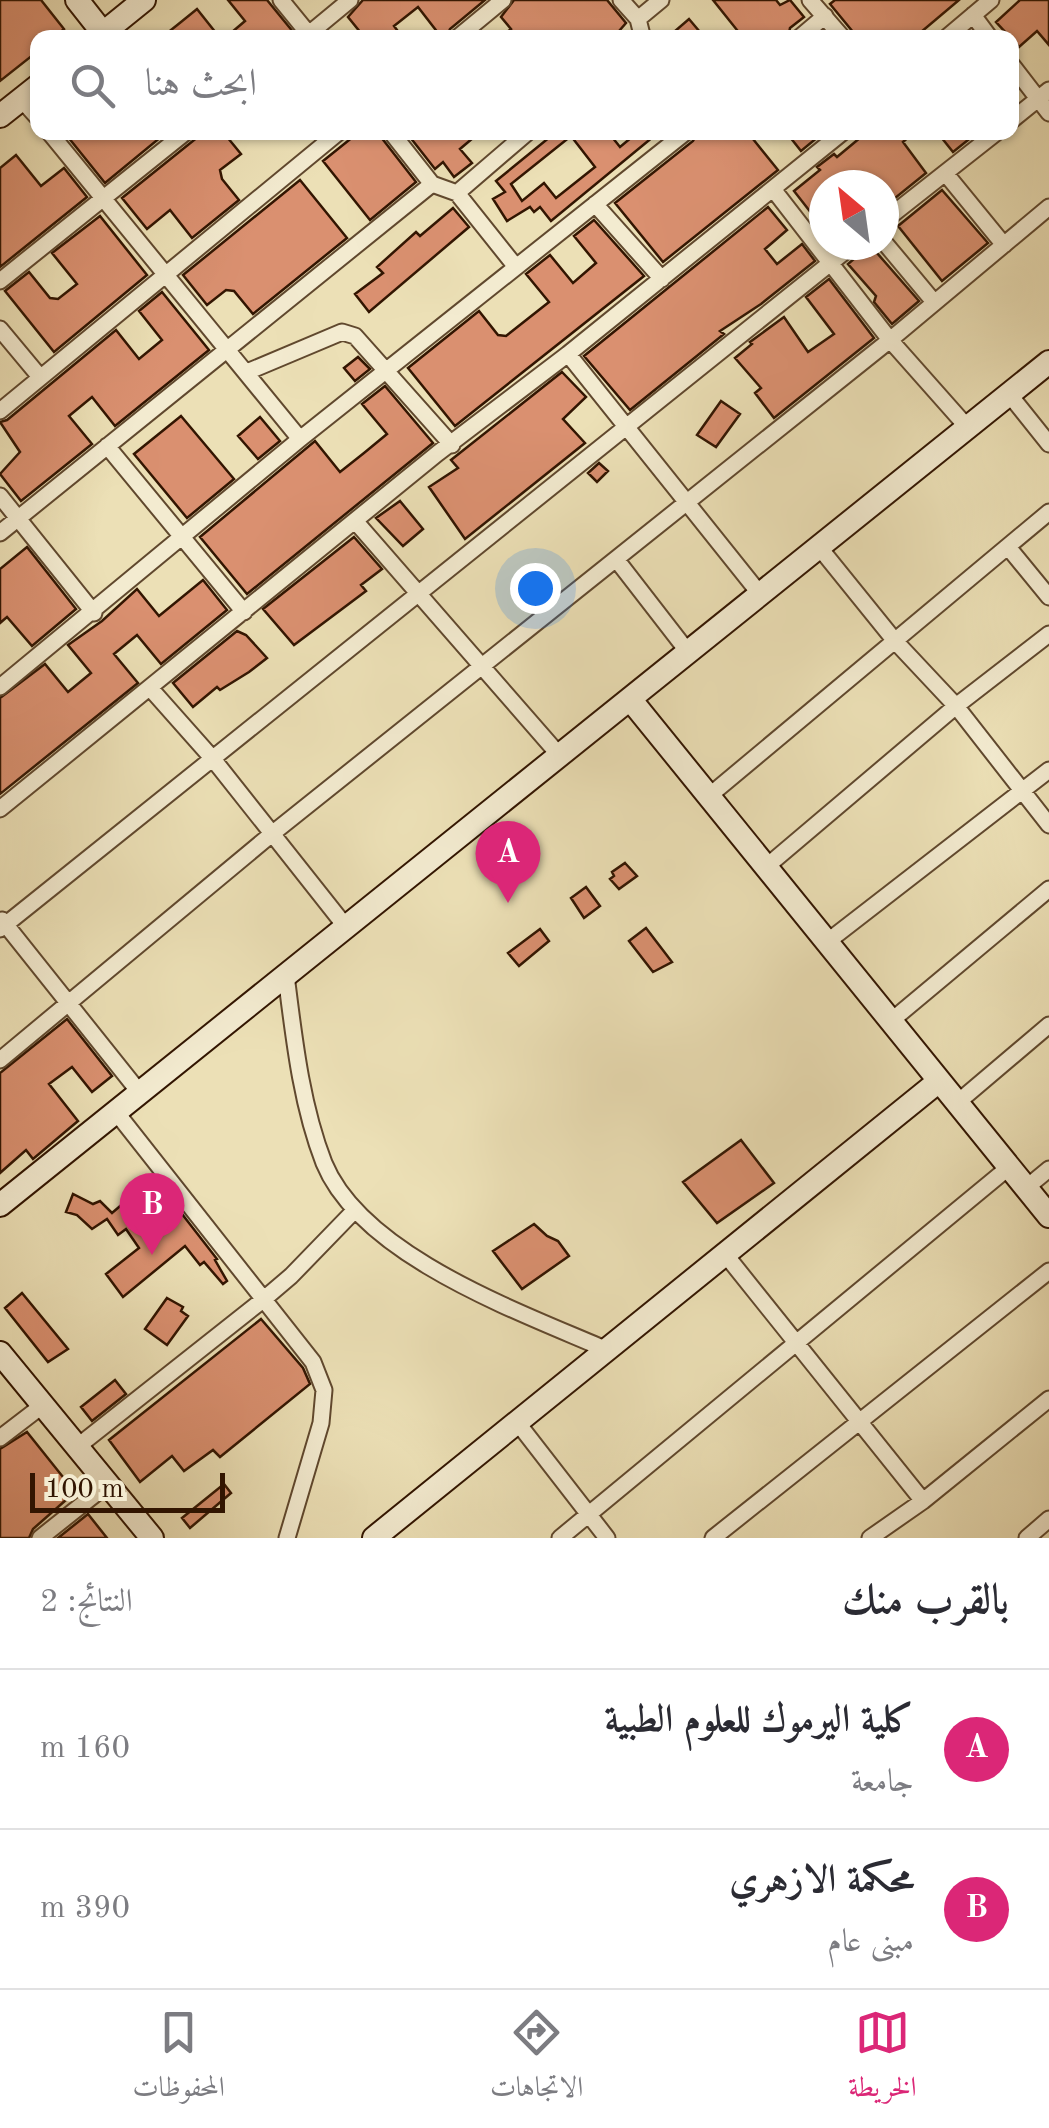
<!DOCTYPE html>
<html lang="ar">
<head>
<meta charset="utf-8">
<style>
  body { margin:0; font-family:"Old Standard TT",Amiri,serif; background:#f7f7f7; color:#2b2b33; direction:rtl }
  .compass { position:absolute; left:809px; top:170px; width:90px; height:90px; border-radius:50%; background:#fff; box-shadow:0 2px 8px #0004; rotate:331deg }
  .scale { position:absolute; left:30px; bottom:25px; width:195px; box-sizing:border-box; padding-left:10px; border:5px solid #321501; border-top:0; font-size:28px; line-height:35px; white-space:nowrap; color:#321501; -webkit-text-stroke:8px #f3ebd0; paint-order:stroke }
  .you { position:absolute; left:535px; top:588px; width:35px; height:35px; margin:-25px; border:8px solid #fff; border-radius:50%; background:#1a73e8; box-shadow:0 0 0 15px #1a73e833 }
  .badge { display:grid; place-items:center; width:65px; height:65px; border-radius:50%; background:#db2777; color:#fff; font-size:32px; font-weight:700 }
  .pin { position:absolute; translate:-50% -82px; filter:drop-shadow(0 2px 5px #0008) }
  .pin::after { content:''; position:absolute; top:52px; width:35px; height:30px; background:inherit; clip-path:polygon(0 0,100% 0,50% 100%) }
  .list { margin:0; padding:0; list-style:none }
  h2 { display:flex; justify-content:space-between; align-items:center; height:130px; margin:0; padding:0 40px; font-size:42px }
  h2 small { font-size:32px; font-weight:400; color:#7c7c81 }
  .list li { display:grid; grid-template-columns:65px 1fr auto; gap:30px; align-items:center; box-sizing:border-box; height:160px; padding:0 40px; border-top:2px solid #e1e1e2 }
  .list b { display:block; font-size:38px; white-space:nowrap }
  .list p { margin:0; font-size:32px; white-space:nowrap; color:#7c7c81 }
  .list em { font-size:32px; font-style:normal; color:#7c7c81 }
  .icon { flex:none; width:55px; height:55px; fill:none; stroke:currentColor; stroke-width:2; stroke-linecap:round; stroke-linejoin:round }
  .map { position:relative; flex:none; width:1049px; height:1538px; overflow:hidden; direction:ltr }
  .search { position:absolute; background:#fff; box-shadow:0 2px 8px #0004; left:30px; right:30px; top:30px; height:110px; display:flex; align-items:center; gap:25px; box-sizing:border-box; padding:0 35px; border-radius:20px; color:#7c7c81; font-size:38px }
  .sheet { height:450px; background:#fff }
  nav { display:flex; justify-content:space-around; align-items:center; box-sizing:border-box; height:140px; border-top:2px solid #e1e1e2; background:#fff; font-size:28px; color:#7c7c81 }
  nav a { display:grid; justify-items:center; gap:5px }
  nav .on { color:#db2777 }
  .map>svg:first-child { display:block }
  .building { fill:#da9070; stroke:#321501; stroke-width:2.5; fill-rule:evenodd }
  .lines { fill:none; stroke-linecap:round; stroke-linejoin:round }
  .street-casing { stroke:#60482e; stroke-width:19 }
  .secondary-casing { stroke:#321501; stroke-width:26 }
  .street { stroke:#f3ebd0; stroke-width:15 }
  .secondary { stroke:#f3ebd0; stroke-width:22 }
</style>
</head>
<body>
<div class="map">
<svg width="1049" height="1538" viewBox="0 0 1049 1538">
  <rect width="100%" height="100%" fill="#ece0b6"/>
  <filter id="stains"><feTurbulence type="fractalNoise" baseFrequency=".002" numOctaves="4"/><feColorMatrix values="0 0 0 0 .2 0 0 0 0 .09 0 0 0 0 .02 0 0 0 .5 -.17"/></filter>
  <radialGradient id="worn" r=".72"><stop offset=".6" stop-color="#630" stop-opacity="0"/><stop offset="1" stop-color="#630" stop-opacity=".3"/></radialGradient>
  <path class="building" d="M0,0H41L64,29L54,38H38V51L0,81Z
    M228,0H267L294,33L288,38H225L245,21Z
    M363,0H485L450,29L446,38H442L418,7L394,26L403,38H365L348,17Z
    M514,0H607L626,23L613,38H499L511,29L501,17Z
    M713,0H776L780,5L790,0L804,17L790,28L788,38H728L737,30Z
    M835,0H959L914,38H858L830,4Z
    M1020,0H1049V45L1037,31L1019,47L996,22Z
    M197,9L220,38H161L181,22Z
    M689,19L705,38H667Z
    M64,132H167L105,183Z
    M204,132H223L241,154L220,170L222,179L239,200L192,238L170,210L147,229L122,198Z
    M359,132H377L416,182L370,220L323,161Z
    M406,132H480L460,149L472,163L454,177L443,162L435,169Z
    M556,132H608L620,147L638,132H659L551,221L540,207L534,212L530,207L507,221L493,199L505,192L496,181ZM571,136L595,167L556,198L544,183L522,201L511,184Z
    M762,132L753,139L778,170L663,262L615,203L693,141L698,132Z
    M786,132H824L801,151Z
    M867,132H914L903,142L926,173L884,207V185H869L862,177L852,185H824V204L812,214L794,191L820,170L817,167L834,154L837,157Z
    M937,132H978L953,152Z
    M16,155L41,186L64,168L87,197L0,267V168Z
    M300,180L347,238L253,314L234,291L226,290L207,305L183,275Z
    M942,190L988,243L942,281L898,226Z
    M768,207L787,230L765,249L777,264L802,244L815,261L761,304L720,331L724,334L630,410L584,356Z
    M453,208L469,227L369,312L355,294L383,273L377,267L416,232L420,236Z
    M100,216L147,275L54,352L5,291L29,272L50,298L58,299L77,284L52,253Z
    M594,220L644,276L455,426L408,368L479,311L498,335L506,336L549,302L526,274L550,255L573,283L596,263L574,236Z
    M870,245L919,301L892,324L874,302L876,296L848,264Z
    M829,279L874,338L774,418L755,393L761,388L735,358L752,344L750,342L784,317L808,352L834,334L806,297Z
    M162,292L209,350L115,426L92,397L69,416L92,444L21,501L0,474L20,452L0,422L7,420L116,330L139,359L162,340L139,311Z
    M358,357L370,369L355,381L344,368Z
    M562,372L586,397L563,419L585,443L465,539L429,487L458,468L451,460Z
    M385,386L433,443L247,594L200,537L315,441L340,472L364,453L387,434L362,404Z
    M721,401L740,414L716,447L697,435Z
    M181,416L234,479L187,518L134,454Z
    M260,417L280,441L258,459L238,436Z
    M599,463L608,471L597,482L588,473Z
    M400,501L423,529L403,546L376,518Z
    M354,537L382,569L361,585L366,591L294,645L263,609Z
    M27,547L76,609L32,646L7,617L0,623V569Z
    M203,580L227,610L161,664L137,635L114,654L138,683L0,794V698L45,664L68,692L91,673L68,645L102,621L137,589L159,616Z
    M237,631L246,635L267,658L249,672L220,690L217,687L193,707L173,683Z
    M625,863L637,876L619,889L610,879L614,876L612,872Z
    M586,887L600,906L584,918L571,898Z
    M646,928L672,962L653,972L629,941Z
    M540,929L549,941L519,966L508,953Z
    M67,1019L112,1076L92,1092L72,1067L49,1084L78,1121L33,1159L26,1150L0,1173V1073Z
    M741,1140L774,1183L717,1223L683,1182Z
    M147,1183L177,1218L182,1214L217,1259L215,1260L227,1281L223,1284L204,1262L200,1265L185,1246L123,1297L106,1274L139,1248L126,1229L118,1235L107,1219L92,1229L77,1215L66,1212L73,1194L93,1204L100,1201L112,1213Z
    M534,1224L547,1236L558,1241L569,1256L522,1289L493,1251Z
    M22,1293L68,1349L48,1362L5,1308Z
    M167,1298L183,1307L181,1311L188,1316L167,1345L145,1329Z
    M261,1319L303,1368L310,1384L220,1457L213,1450L184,1471L172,1456L140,1482L109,1440Z
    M115,1380L126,1394L92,1421L81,1407Z
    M27,1432L75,1492L33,1529L29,1538H0V1449Z
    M224,1484L231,1493L190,1528L182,1518Z
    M88,1514L107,1538H58Z"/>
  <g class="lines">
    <defs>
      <path id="street" d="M281,0L312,38
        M621,0L638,19
        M810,0L843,38
        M973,15L990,38
        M304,38L350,0
        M457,38L503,0
        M638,38L642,35L638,19L661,0
        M799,38L825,16
        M946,38L991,0
        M1012,65L1049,113
        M21,99L38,118
        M1012,120L1049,90
        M49,132L300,439
        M391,132L432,184
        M946,174L1004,245
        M773,189L890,340L968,428
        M457,193L516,267
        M595,204L662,279
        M884,221L997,132
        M884,242L934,302
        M0,281L186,132
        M0,329L40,377
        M568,354L760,594
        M247,372L342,332L355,336L452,445
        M1009,394L1049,444
        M0,411L339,132
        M107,446L244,612
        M0,496L94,613
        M356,522L560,756
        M0,533L432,184L457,193L528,132
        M819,547L895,641L956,706L1049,825
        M1008,547L1049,597
        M616,559L688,652
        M0,687L300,439L686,132
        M150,688L213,759L346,927
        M709,796L1049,512
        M0,809L438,453L568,354L843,132
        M766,867L956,706L1049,634
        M2,920L140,1093
        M0,929L853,245
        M827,942L1049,770
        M286,975C294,1038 301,1104 324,1163C362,1256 520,1312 607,1350
        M891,1021L1049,889
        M0,1060L273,833L890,340L1049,207
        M957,1103L1049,1025
        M116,1112L313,1362L324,1390L321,1423L287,1538
        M1026,1188L1049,1169
        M725,1254L923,1501
        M517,1422L607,1538
        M0,1438L43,1405
        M77,1447L264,1299L291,1276L355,1210
        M40,1538L108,1484
        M560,1538L1008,1168
        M713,1538L1049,1271
        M870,1538L923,1501L1049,1399
        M1027,1538L1049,1519"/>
      <path id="secondary" d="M77,0L103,33
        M97,38L144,0
        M0,116L38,86
        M630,699L1049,1216
        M0,1205L1049,362
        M0,1353L152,1538
        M374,1538L939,1081"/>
    </defs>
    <use href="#street" class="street-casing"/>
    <use href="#secondary" class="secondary-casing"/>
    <use href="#street" class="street"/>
    <use href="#secondary" class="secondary"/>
  </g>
  <rect width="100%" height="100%" filter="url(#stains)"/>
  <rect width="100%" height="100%" fill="url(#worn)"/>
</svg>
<svg class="compass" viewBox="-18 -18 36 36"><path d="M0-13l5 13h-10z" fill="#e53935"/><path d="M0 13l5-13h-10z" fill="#7c7c81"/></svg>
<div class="scale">100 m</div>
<div class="you"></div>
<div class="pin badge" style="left:508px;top:903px">A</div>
<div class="pin badge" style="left:152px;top:1255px">B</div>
<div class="search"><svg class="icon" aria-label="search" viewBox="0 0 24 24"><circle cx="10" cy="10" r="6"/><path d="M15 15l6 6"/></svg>ابحث هنا</div>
</div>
<section class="sheet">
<h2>بالقرب منك<small>النتائج: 2</small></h2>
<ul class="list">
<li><span class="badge">A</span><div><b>كلية اليرموك للعلوم الطبية</b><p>جامعة</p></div><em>160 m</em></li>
<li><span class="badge">B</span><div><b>محكمة الازهري</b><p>مبنى عام</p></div><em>390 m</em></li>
</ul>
</section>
<nav>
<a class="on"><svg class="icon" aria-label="map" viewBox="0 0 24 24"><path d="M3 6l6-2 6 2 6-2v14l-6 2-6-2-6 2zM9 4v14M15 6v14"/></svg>الخريطة</a>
<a><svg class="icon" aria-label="directions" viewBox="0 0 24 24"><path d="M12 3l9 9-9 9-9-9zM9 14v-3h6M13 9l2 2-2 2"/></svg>الاتجاهات</a>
<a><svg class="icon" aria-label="saved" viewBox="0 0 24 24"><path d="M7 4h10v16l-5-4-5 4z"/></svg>المحفوظات</a>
</nav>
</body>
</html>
